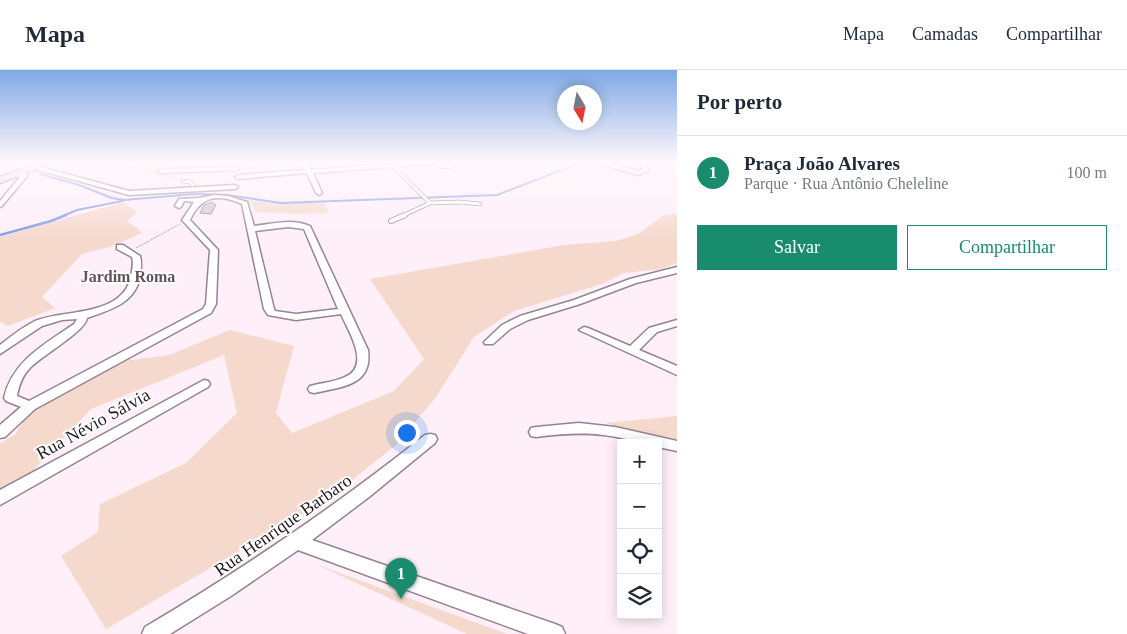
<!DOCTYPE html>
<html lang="pt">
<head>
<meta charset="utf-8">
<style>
  body { margin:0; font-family:Georgia,serif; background:#f2f2f3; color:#1f2937 }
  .controls { position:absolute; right:15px; bottom:15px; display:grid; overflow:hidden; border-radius:0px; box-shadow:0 2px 12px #0003 }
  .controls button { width:45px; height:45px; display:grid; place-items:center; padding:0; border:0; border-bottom:1px solid #e0e1e3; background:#fff; color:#1f2937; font:25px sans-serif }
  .compass { position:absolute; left:557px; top:15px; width:45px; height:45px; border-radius:50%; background:#fff; box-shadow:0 2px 12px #0003; rotate:170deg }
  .you { position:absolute; left:406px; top:362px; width:18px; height:18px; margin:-12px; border:4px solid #fff; border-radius:50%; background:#1a73e8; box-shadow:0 0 0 8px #1a73e833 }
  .badge { display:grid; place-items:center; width:32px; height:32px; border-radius:50%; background:#188c6d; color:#fff; font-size:16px; font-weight:700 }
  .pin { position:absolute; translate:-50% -41px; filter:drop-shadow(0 1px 2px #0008) }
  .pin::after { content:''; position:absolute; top:26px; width:18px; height:15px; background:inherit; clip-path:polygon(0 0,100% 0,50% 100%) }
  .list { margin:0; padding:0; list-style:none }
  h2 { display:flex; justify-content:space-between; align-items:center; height:65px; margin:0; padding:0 20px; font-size:21px }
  h2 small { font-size:16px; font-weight:400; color:#747a83 }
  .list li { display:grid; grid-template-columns:32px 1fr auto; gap:15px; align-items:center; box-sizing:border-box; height:75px; padding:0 20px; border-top:1px solid #e0e1e3 }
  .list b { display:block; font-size:19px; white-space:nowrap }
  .list p { margin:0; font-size:16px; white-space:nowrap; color:#747a83 }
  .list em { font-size:16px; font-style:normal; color:#747a83 }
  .actions { display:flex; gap:10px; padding:15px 20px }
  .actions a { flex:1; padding:11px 0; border:1px solid #188c6d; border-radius:0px; text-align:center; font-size:18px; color:#188c6d }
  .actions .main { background:#188c6d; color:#fff }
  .icon { flex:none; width:28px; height:28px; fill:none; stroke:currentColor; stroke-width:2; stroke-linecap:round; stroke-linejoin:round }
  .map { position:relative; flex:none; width:677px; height:564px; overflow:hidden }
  header { display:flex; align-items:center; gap:30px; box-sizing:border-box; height:70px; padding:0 25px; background:#fff; border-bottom:1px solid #e0e1e3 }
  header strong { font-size:24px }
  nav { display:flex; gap:28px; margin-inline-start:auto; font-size:18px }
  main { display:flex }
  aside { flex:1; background:#fff }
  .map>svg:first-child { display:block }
  .green { fill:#f5d9cd }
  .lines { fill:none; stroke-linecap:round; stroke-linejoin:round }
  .stream-far1 { stroke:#8299e1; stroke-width:2 }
  .stream { stroke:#8299e1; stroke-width:2.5 }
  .building { fill:#cec7d9; stroke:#8d8797 }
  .service-far1-casing { stroke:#958490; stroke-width:4.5 }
  .service-casing { stroke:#958490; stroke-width:6 }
  .minor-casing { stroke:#958490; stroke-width:3 }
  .tertiary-casing { stroke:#958490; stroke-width:16 }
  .secondary-casing { stroke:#958490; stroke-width:3 }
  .path { stroke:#b7aab3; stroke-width:1; stroke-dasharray:3 1; stroke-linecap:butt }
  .service-far1 { stroke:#fff; stroke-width:3 }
  .service { stroke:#fff; stroke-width:4.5 }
  .minor { fill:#fff; fill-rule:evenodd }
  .tertiary { stroke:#fff; stroke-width:14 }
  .secondary { fill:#f0d7db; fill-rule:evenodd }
  .labels { text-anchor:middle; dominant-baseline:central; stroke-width:4; stroke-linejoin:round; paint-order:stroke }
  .neighbourhood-label { font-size:16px; font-weight:bold; fill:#62525d; stroke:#fff }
  .near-street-label { font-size:18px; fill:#221b20; stroke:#fff }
</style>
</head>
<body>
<header>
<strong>Mapa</strong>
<nav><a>Mapa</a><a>Camadas</a><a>Compartilhar</a></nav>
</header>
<main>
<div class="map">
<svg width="677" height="564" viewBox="0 0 677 564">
  <rect width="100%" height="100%" fill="#feeff9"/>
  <path class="green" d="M145,93L153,100L158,99L155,101L157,103L175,101L173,109L135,100L129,94Z
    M239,129L280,134L324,132L329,143L294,144L256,142C251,132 250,131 239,129Z
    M123,132L137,142L127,152L136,157L142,163L112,176L82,184L42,227L55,238L8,256L0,251V167Z
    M677,144V193L661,199L624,203L602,214L514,241L474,267L436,327L397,374L331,427L106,559L61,486L98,462L100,434L186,393L237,343L224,285L91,339L28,406L0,419V373L15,365L23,351L42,333L125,291L169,285L230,260L294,276L276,343L292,363L394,321L424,289L370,209L564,175L616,171L638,164L664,145Z
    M677,346V372L605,353Z
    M315,494L507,564H467Z"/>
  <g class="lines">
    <path class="stream-far1" d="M40,104L79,115L112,128L124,130L194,124L227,125L281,133L497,125L585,91
      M63,146L77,140L122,131"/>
    <path class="stream" d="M0,165L51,151L66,145"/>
  </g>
  <path class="building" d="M212,132L216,135L211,144L200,143L204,135Z"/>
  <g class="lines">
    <defs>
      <path id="service-far1" d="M392,95L430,133L402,146
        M183,111L190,112L193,115
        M430,133L459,132L480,134"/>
      <path id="service" d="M391,151L405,145"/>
      <path id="minor" d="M301,91H307L311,100L423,91H446L443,93L313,103L322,123L319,125L316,123L307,103L238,109L235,107L238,105L305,100Z
        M589,91H598L639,101L642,100L641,94L638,91H645L647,93L648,101L639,105Z
        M37,96L129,121L235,115L238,117L235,119L129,125L35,99V97Z
        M236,97L239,99L238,100L161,103L158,101L161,99Z
        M10,104L25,103L28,105L2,136L0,137V131L20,107L10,106Z
        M214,125L228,126L247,132L254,156C272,154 292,148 310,156L368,280C373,316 341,317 314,323L310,322L308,319L310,316C321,313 334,312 345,307C371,296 349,262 341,244L296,250L268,245L264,239L242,134C218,123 201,126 190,150L218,180L216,234L211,243L35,339L5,367L0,368V355L21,337L6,331L4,328C12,291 45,274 74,254L77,249L62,250L42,256L0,284V275C10,267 23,257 35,251C65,239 123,247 131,206C132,200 134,194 132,187L117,179V175H123L140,186C142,193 141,198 140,206C136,233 110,240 87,248C86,261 41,286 30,298C22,306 19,315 17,326L29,331L203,239L206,234L210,180L182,150L194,132L184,131L181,137L179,138L175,136L179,129L199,128ZM288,157L304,159L338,239L296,244L275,241L274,239L255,161Z
        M677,197V203L636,213L580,234L528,250L510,259L493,274H485L484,272L502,255L520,246L574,230L630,209Z
        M677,250V256L657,262L639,280L677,296V305L579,260L584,257L588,258L630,276L649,258Z
        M204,310L208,311L210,314L208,317L0,435V420Z
        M579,353L615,357L677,371V381L658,377V373C639,373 622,367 603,365C581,362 559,364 536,367L531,366L529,362L531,358L536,357Z
        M430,364L435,365L437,369L435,373L369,427L312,470L555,554L562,557L565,564H528L298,480L231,526L170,564H142L145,557C243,499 336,436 425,365Z"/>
      <path id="tertiary" d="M442,91H451"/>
      <path id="secondary" d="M45,91H56L0,113V107Z"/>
    </defs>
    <use href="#service-far1" class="service-far1-casing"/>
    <use href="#service" class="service-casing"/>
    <use href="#minor" class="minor-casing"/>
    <use href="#tertiary" class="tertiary-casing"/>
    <use href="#secondary" class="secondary-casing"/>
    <path class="path" d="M136,178L180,154"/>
    <use href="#service-far1" class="service-far1"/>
    <use href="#service" class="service"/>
    <use href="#minor" class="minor"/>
    <use href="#tertiary" class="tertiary"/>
    <use href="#secondary" class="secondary"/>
  </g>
  <linearGradient id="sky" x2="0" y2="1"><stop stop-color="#7fa9e5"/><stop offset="0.54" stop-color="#fff8fc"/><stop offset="1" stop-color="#fff8fc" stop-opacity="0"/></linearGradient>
  <rect width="677" height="170" fill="url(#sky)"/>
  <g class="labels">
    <g class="neighbourhood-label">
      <text x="128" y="206">Jardim Roma</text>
    </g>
    <g class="near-street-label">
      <text transform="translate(93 354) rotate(-29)">Rua Névio Sálvia</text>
      <text transform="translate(283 455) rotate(-35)">Rua Henrique Barbaro</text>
    </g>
  </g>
</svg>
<div class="controls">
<button>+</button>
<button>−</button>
<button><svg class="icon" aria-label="locate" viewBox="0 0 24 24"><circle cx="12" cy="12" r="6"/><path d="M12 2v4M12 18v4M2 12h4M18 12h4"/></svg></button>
<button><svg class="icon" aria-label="layers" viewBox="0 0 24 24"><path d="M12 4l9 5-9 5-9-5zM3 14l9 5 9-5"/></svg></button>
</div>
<svg class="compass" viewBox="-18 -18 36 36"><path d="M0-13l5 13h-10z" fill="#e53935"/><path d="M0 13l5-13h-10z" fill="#747a83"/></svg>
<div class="you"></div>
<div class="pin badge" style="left:401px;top:529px">1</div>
</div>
<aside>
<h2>Por perto<small></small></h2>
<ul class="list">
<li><span class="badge">1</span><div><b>Praça João Alvares</b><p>Parque · Rua Antônio Cheleline</p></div><em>100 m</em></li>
</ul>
<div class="actions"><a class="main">Salvar</a><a>Compartilhar</a></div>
</aside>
</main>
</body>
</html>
